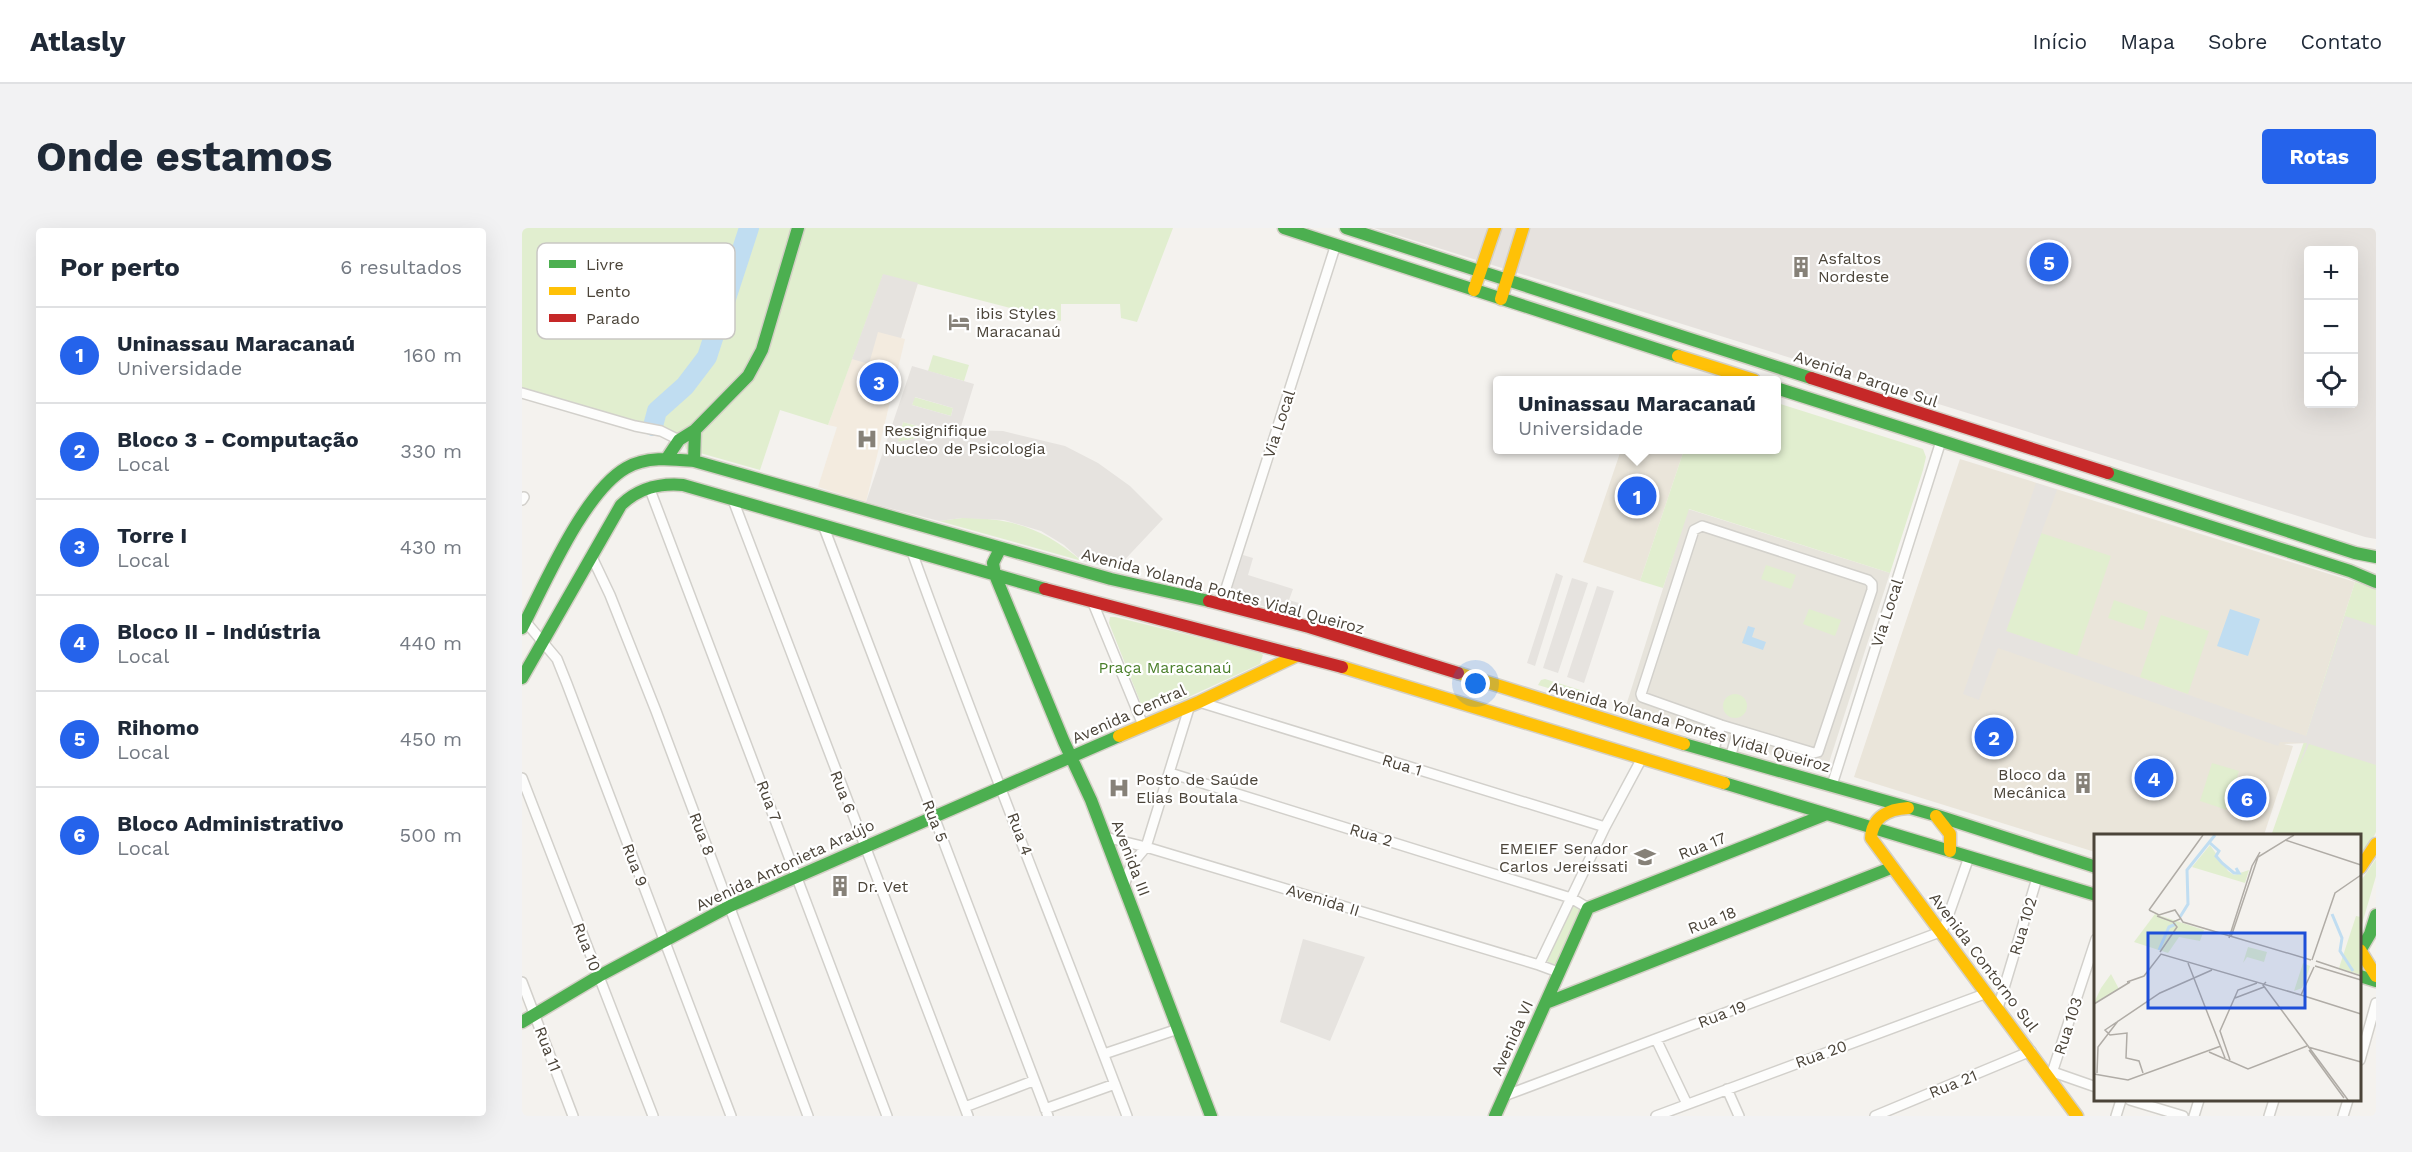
<!DOCTYPE html>
<html lang="pt">
<head>
<meta charset="utf-8">
<style>
  body { margin:0; font-family:"Work Sans",sans-serif; background:#f2f2f3; color:#1f2937 }
  .controls { position:absolute; right:18px; top:18px; display:grid; overflow:hidden; border-radius:6px; box-shadow:0 6px 24px #0002 }
  .controls button { width:54px; height:54px; display:grid; place-items:center; padding:0; border:0; border-bottom:2px solid #e0e1e3; background:#fff; color:#1f2937; font:30px sans-serif }
  .you { position:absolute; left:954px; top:456px; width:21px; height:21px; margin:-15px; border:4px solid #fff; border-radius:50%; background:#1a73e8; box-shadow:0 0 0 9px #1a73e833 }
  .badge { display:grid; place-items:center; width:39px; height:39px; border-radius:50%; background:#2563eb; color:#fff; font-size:20px; font-weight:700 }
  .pin { position:absolute; translate:-50% -50%; border:3px solid #fff; box-shadow:0 2px 6px #0006 }
  .popup { position:absolute; left:971px; top:148px; width:288px; height:78px; box-sizing:border-box; display:grid; place-content:center; border-radius:6px; background:#fff; filter:drop-shadow(0 2px 4px #0005); font-size:20px; white-space:nowrap; color:#747a83 }
  .popup b { font-size:22px; color:#1f2937 }
  .popup::after { content:''; position:absolute; left:50%; top:100%; margin-left:-12px; border:12px solid transparent; border-top-color:#fff }
  .list { margin:0; padding:0; list-style:none }
  h2 { display:flex; justify-content:space-between; align-items:center; height:78px; margin:0; padding:0 24px; font-size:26px }
  h2 small { font-size:20px; font-weight:400; color:#747a83 }
  .list li { display:grid; grid-template-columns:39px 1fr auto; gap:18px; align-items:center; box-sizing:border-box; height:96px; padding:0 24px; border-top:2px solid #e0e1e3 }
  .list b { display:block; font-size:22px; white-space:nowrap }
  .list p { margin:0; font-size:20px; white-space:nowrap; color:#747a83 }
  .list em { font-size:20px; font-style:normal; color:#747a83 }
  .icon { flex:none; width:33px; height:33px; fill:none; stroke:currentColor; stroke-width:2; stroke-linecap:round; stroke-linejoin:round }
  .map { position:relative; flex:none; width:1854px; height:888px; overflow:hidden; border-radius:6px }
  header { display:flex; align-items:center; gap:36px; box-sizing:border-box; height:84px; padding:0 30px; background:#fff; border-bottom:2px solid #e0e1e3 }
  header strong { font-size:28px }
  nav { display:flex; gap:33px; margin-inline-start:auto; font-size:21px }
  .intro { display:flex; align-items:center; justify-content:space-between; box-sizing:border-box; height:144px; padding:0 36px }
  h1 { margin:0; font-size:42px }
  .button { padding:15px 27px; border-radius:6px; background:#2563eb; color:#fff; font-size:21px; font-weight:700 }
  main { display:flex; gap:36px; padding:0 36px }
  aside { flex:1; background:#fff; border-radius:6px; box-shadow:0 6px 24px #0002 }
  .map>svg:first-child { display:block }
  .residential { fill:#e7e4dc }
  .commercial { fill:#f3ebdf }
  .industrial { fill:#e6e2de; fill-rule:evenodd }
  .education { fill:#eae5da }
  .green { fill:#e1eecf }
  .parking { fill:#e6e3df; fill-rule:evenodd }
  .water { fill:#c0ddf1 }
  .lines { fill:none; stroke-linecap:round; stroke-linejoin:round }
  .river { stroke:#c0ddf1; stroke-width:20 }
  .street-casing { stroke:#d2d0cb; stroke-width:12 }
  .fast-casing { stroke:#d3cfc5; stroke-width:15 }
  .slow-casing { stroke:#d3cfc5; stroke-width:15 }
  .jam-casing { stroke:#d3cfc5; stroke-width:15 }
  .street { stroke:#fdfdfc; stroke-width:9 }
  .fast { stroke:#4caf50; stroke-width:12 }
  .slow { stroke:#ffc107; stroke-width:12 }
  .jam { stroke:#c62828; stroke-width:12 }
  .labels { text-anchor:middle; dominant-baseline:central; stroke-width:4.5; stroke-linejoin:round; paint-order:stroke }
  .poi-label { font-size:16px; fill:#4b4439; stroke:#fff; text-anchor:start }
  .street-label { font-size:16px; fill:#4b4439; stroke:#fff }
  .park-label { font-size:16px; fill:#4a7f2a; stroke:#fff }
  .inset-river { fill:none; stroke:#c0ddf1; stroke-width:3 }
  .inset-road { fill:none; stroke:#b0aca6; stroke-width:1.5 }
  .view { fill:#1d4ed8; fill-opacity:0.15; stroke:#1d4ed8; stroke-width:3 }
  .inset-edge { fill:none; stroke:#4b4439; stroke-width:3 }
  .key { fill:#fff; stroke:#c9c7c4; stroke-width:1.5 }
  .key-label { font-size:16px; fill:#4b4439 }
</style>
</head>
<body>
<header>
<strong>Atlasly</strong>
<nav><a>Início</a><a>Mapa</a><a>Sobre</a><a>Contato</a></nav>
</header>
<div class="intro"><h1>Onde estamos</h1><a class="button">Rotas</a></div>
<main>
<aside>
<h2>Por perto<small>6 resultados</small></h2>
<ul class="list">
<li><span class="badge">1</span><div><b>Uninassau Maracanaú</b><p>Universidade</p></div><em>160 m</em></li>
<li><span class="badge">2</span><div><b>Bloco 3 - Computação</b><p>Local</p></div><em>330 m</em></li>
<li><span class="badge">3</span><div><b>Torre I</b><p>Local</p></div><em>430 m</em></li>
<li><span class="badge">4</span><div><b>Bloco II - Indústria</b><p>Local</p></div><em>440 m</em></li>
<li><span class="badge">5</span><div><b>Rihomo</b><p>Local</p></div><em>450 m</em></li>
<li><span class="badge">6</span><div><b>Bloco Administrativo</b><p>Local</p></div><em>500 m</em></li>
</ul>
</aside>
<div class="map">
<svg width="1854" height="888" viewBox="0 0 1854 888">
  <rect width="100%" height="100%" fill="#f4f2ee"/>
  <path class="residential" d="M1166,281L1368,345L1304,544L1103,481Z"/>
  <path class="commercial" d="M361,46L396,55L379,110L383,111L344,274L296,259L315,199L306,197Z"/>
  <path class="industrial" d="M852,0H1854V311L1843,309ZM1786,22H1832V176H1786Z"/>
  <path class="education" d="M1099,222H1162L1118,353L1061,334Z
    M1438,231L1833,354L1784,508L1786,515L1762,516L1771,518L1742,607L1574,608L1573,624L1332,549Z"/>
  <path class="green" d="M0,0H651L615,94L599,90L598,76H539V93L361,47L306,197L258,182L238,242L164,221L160,210L0,169Z
    M411,127L447,137L442,153L406,143Z
    M392,169L431,180L429,188L390,177Z
    M1255,175L1401,221L1404,229L1401,242L1368,345L1167,281L1141,360L1118,353L1162,222H1254Z
    M381,194L417,204L411,207L375,214Z
    M440,290C491,290 521,300 560,333L417,293Z
    M1519,305L1589,328L1555,428L1484,403Z
    M1244,337L1274,347L1269,361L1239,351Z
    M1833,354L1854,361V604L1847,619L1838,632V608H1749L1784,508Z
    M1592,372L1626,384L1621,402L1586,390Z
    M1287,381L1319,392L1313,408L1281,396Z
    M1639,387L1687,403L1666,466L1618,449Z
    M588,389H593L737,424L741,427L738,436L658,473L621,481L587,395Z
    M1023,451L1068,465L1066,472L1016,457L1019,452Z
    M1201 478a12 12 0 1 1 24 0a12 12 0 1 1-24 0Z
    M1690,535L1717,543L1705,582L1678,573Z
    M1854,631V648L1838,703V654Z
    M1052,677L1061,683L1036,738L1022,732Z"/>
  <path class="parking" d="M361,46L396,55L379,110L356,104L347,136L330,131Z
    M390,138L452,156L438,202L481,203L543,218L576,235L608,258L641,291L594,341L560,333L542,317L519,303L482,292L440,290L417,293L344,274ZM393,169L431,180L429,188L390,177ZM381,194L416,203V204L411,207L376,214Z
    M1514,255L1535,262L1484,403L1784,508L1823,388L1854,398V537L1787,516L1776,540L1785,515L1758,514L1756,518L1476,420L1457,472L1441,466Z
    M721,327L731,330L726,347L771,361L767,372L777,375L773,387L716,371L709,364Z
    M1034,345L1041,348L1013,438L1005,435Z
    M1050,350L1066,355L1036,445L1021,440Z
    M1075,358L1092,363L1062,455L1045,449Z
    M781,711L843,729L808,813L758,794Z"/>
  <path class="water" d="M1708,381L1738,391L1726,428L1695,418Z
    M1226,398L1233,400L1230,409L1244,414L1241,422L1220,415Z"/>
  <g class="lines">
    <path class="river" d="M131,198L135,183L163,158L185,129L227,0"/>
    <defs>
      <path id="street" d="M0,165L113,198L139,203L157,212
        M127,259L365,888
        M0,272L2,269
        M211,272L446,888
        M301,297L526,888
        M1180,298L1346,352L1350,356V362L1296,524L1292,525L1199,497L1120,469L1119,466L1172,302Z
        M390,324C458,513 534,700 605,888
        M69,327L88,367L134,483L286,888
        M571,375L621,497
        M699,376L814,16
        M3,393L35,431L45,456L209,888
        M677,474L1083,599
        M1191,525L1199,497
        M1208,530L1216,502
        M648,545L1049,670L1066,680
        M0,550L131,888
        M1310,557L1419,213
        M583,609L624,619L1017,737L1036,744
        M602,658L609,637L624,619L668,477
        M1017,737L1083,599L1120,530
        M0,754L51,888
        M1476,780L1515,650
        M1134,811L1165,876
        M582,826L656,801
        M1838,832L1854,775
        M1531,844L1574,859
        M1528,851L1574,711
        M1205,861L1217,888
        M982,868L1418,704L1423,697L1447,629
        M1608,872L1661,888
        M443,879L511,853
        M523,881L593,856
        M1134,888L1465,765
        M1353,888L1509,823
        M1594,888L1599,872
        M1672,888L1677,872
        M1747,888L1752,872
        M1821,888L1826,872"/>
      <path id="fast" d="M762,0L1156,128
        M824,0L1289,150
        M1254,160L1828,343L1854,354
        M145,230L157,212L173,202L226,148L240,122L276,0
        M172,233L173,202
        M1586,245L1833,325L1854,329
        M478,321L471,335L473,347L542,514L569,572L689,888
        M0,400C23,356 62,264 104,240C124,228 151,231 172,233L589,351L687,373
        M0,450L99,277C117,260 137,255 161,257L523,361
        M1162,516L1413,587L1574,639
        M1202,555L1574,667
        M1838,723L1848,706L1854,687
        M1838,748L1854,753
        M1024,775L1369,640
        M0,794L77,748L208,678L597,508
        M973,888L1066,680L1305,586"/>
      <path id="slow" d="M952,62L973,0
        M979,71L1001,0
        M1156,128L1232,152
        M820,439L1202,555
        M936,445L1162,516
        M597,508L677,474L776,427
        M1386,580C1367,581 1350,589 1349,610L1555,888
        M1414,588L1428,606V623
        M1838,640L1854,616
        M1838,722L1854,748"/>
      <path id="jam" d="M1289,150L1586,245
        M523,361L820,439
        M687,373L787,399L936,445"/>
    </defs>
    <use href="#street" class="street-casing"/>
    <use href="#fast" class="fast-casing"/>
    <use href="#slow" class="slow-casing"/>
    <use href="#jam" class="jam-casing"/>
    <use href="#street" class="street"/>
    <use href="#fast" class="fast"/>
    <use href="#slow" class="slow"/>
    <use href="#jam" class="jam"/>
  </g>
  <defs>
    <symbol id="building-bare" viewBox="-9 -9 18 18"><path d="M-4-6H4V6H1V3H-1V6H-4ZM-2.5-4.3h1.7v1.8h-1.7ZM.8-4.3h1.7v1.8H.8ZM-2.5-1h1.7V.8h-1.7ZM.8-1h1.7V.8H.8Z" fill="#868178" stroke="#fff" stroke-width="2.5" paint-order="stroke"/></symbol>
    <symbol id="hotel-bare" viewBox="-9 -9 18 18"><path d="M-6-4.5h1.5V1H6V5H4.5V3h-9V5H-6ZM-4 0a1.8 1.8 0 1 1 3.6 0ZM.5 0V-2.5h3Q6-2.5 6 0Z" fill="#868178" stroke="#fff" stroke-width="2.5" paint-order="stroke"/></symbol>
    <symbol id="hospital-bare" viewBox="-9 -9 18 18"><path d="M-5-5h3v3.5h4V-5h3V5h-3V1.5h-4V5h-3Z" fill="#868178" stroke="#fff" stroke-width="2.5" paint-order="stroke"/></symbol>
    <symbol id="school-bare" viewBox="-9 -9 18 18"><path d="M0-5L7-2L0 1L-7-2ZM-4 1L0 2.5L4 1V4Q0 6-4 4Z" fill="#868178" stroke="#fff" stroke-width="2.5" paint-order="stroke"/></symbol>
  </defs>
  <g fill-rule="evenodd">
    <use href="#building-bare" x="1264" y="24" width="30" height="30"/>
    <use href="#hotel-bare" x="422" y="79" width="30" height="30"/>
    <use href="#hospital-bare" x="330" y="196" width="30" height="30"/>
    <use href="#building-bare" x="1546" y="540" width="30" height="30"/>
    <use href="#hospital-bare" x="582" y="545" width="30" height="30"/>
    <use href="#school-bare" x="1108" y="614" width="30" height="30"/>
    <use href="#building-bare" x="303" y="643" width="30" height="30"/>
  </g>
  <g class="labels">
    <g class="poi-label">
      <text x="1296" y="30">Asfaltos<tspan x="1296" dy="18">Nordeste</tspan></text>
      <text x="454" y="85">ibis Styles<tspan x="454" dy="18">Maracanaú</tspan></text>
      <text x="362" y="202">Ressignifique<tspan x="362" dy="18">Nucleo de Psicologia</tspan></text>
      <text x="1544" y="546" text-anchor="end">Bloco da<tspan x="1544" dy="18">Mecânica</tspan></text>
      <text x="614" y="551">Posto de Saúde<tspan x="614" dy="18">Elias Boutala</tspan></text>
      <text x="1106" y="620" text-anchor="end">EMEIEF Senador<tspan x="1106" dy="18">Carlos Jereissati</tspan></text>
      <text x="335" y="658">Dr. Vet</text>
    </g>
    <g class="street-label">
      <text transform="translate(1344 151) rotate(18)">Avenida Parque Sul</text>
      <text transform="translate(757 196) rotate(-72)">Via Local</text>
      <text transform="translate(701 363) rotate(15)">Avenida Yolanda Pontes Vidal Queiroz</text>
      <text transform="translate(1365 385) rotate(-72)">Via Local</text>
      <text transform="translate(607 486) rotate(-24)">Avenida Central</text>
      <text transform="translate(1168 499) rotate(16)">Avenida Yolanda Pontes Vidal Queiroz</text>
      <text transform="translate(880 537) rotate(17)">Rua 1</text>
      <text transform="translate(321 564) rotate(69)">Rua 6</text>
      <text transform="translate(247 573) rotate(69)">Rua 7</text>
      <text transform="translate(413 593) rotate(69)">Rua 5</text>
      <text transform="translate(180 606) rotate(69)">Rua 8</text>
      <text transform="translate(498 606) rotate(69)">Rua 4</text>
      <text transform="translate(849 607) rotate(17)">Rua 2</text>
      <text transform="translate(1180 618) rotate(-21)">Rua 17</text>
      <text transform="translate(609 630) rotate(69)">Avenida III</text>
      <text transform="translate(113 637) rotate(69)">Rua 9</text>
      <text transform="translate(263 637) rotate(-25)">Avenida Antonieta Araújo</text>
      <text transform="translate(801 672) rotate(17)">Avenida II</text>
      <text transform="translate(1190 692) rotate(-21)">Rua 18</text>
      <text transform="translate(1501 698) rotate(-73)">Rua 102</text>
      <text transform="translate(65 719) rotate(69)">Rua 10</text>
      <text transform="translate(1462 734) rotate(53)">Avenida Contorno Sul</text>
      <text transform="translate(1200 786) rotate(-21)">Rua 19</text>
      <text transform="translate(1546 798) rotate(-72)">Rua 103</text>
      <text transform="translate(990 810) rotate(-66)">Avenida VI</text>
      <text transform="translate(26 821) rotate(69)">Rua 11</text>
      <text transform="translate(1299 826) rotate(-20)">Rua 20</text>
      <text transform="translate(1431 856) rotate(-22)">Rua 21</text>
    </g>
    <g class="park-label">
      <text x="643" y="439">Praça Maracanaú</text>
    </g>
  </g>
  <g transform="translate(1572 606)">
    <rect width="267" height="267" fill="#f4f2ee"/>
    <path d="M116,11L134,37L140,41L155,36L151,49L98,33ZM61,80L110,96L106,107L85,103L74,119L40,108ZM262,82L267,83V141L245,134ZM154,113L173,118L170,128L153,123L149,129ZM209,129L216,132L213,142L208,154L200,157ZM17,140L25,155L0,169L7,154Z" fill="#e1eecf"/>
    <path class="inset-river" d="M116,9L125,17L122,22L128,29L140,39H145L142,34M238,80L248,104L246,117L259,137M86,83L94,70L93,36L121,1M65,116L75,93L82,90"/>
    <path class="inset-road" d="M191,6L267,31M55,76L65,81L81,76L89,88L217,126M55,76L109,1M63,82L79,88L86,85M137,103L164,23L200,1M135,104L158,32L166,18M66,118L83,93L79,88M218,126L241,59L267,41M222,127L267,142M94,129L131,224M221,132L267,146M33,148L50,142L67,120L207,161L220,133M172,148L169,151L254,266M207,161L267,180M141,164L170,153M0,170L36,148M214,213L267,228M215,216L250,264M115,218L154,235L213,212M136,226L126,197L144,156L163,149M3,239L4,213L24,187M49,239L45,227L32,224L33,199L16,201L11,196L66,159L118,136M0,240L34,246L127,212"/>
    <path class="view" d="M54,99H211V174H54Z"/>
    <rect width="267" height="267" class="inset-edge"/>
  </g>
  <rect x="15" y="15" width="198" height="96" rx="9" class="key"/>
  <rect x="27" y="32" width="27" height="8" fill="#4caf50"/>
  <rect x="27" y="59" width="27" height="8" fill="#ffc107"/>
  <rect x="27" y="86" width="27" height="8" fill="#c62828"/>
  <g class="key-label">
    <text x="64" y="42">Livre</text>
    <text x="64" y="69">Lento</text>
    <text x="64" y="96">Parado</text>
  </g>
</svg>
<div class="controls">
<button>+</button>
<button>−</button>
<button><svg class="icon" aria-label="locate" viewBox="0 0 24 24"><circle cx="12" cy="12" r="6"/><path d="M12 2v4M12 18v4M2 12h4M18 12h4"/></svg></button>
</div>
<div class="you"></div>
<div class="pin badge" style="left:1115px;top:268px">1</div>
<div class="popup"><b>Uninassau Maracanaú</b>Universidade</div>
<div class="pin badge" style="left:1472px;top:509px">2</div>
<div class="pin badge" style="left:357px;top:154px">3</div>
<div class="pin badge" style="left:1632px;top:550px">4</div>
<div class="pin badge" style="left:1527px;top:34px">5</div>
<div class="pin badge" style="left:1725px;top:570px">6</div>
</div>
</main>
</body>
</html>
